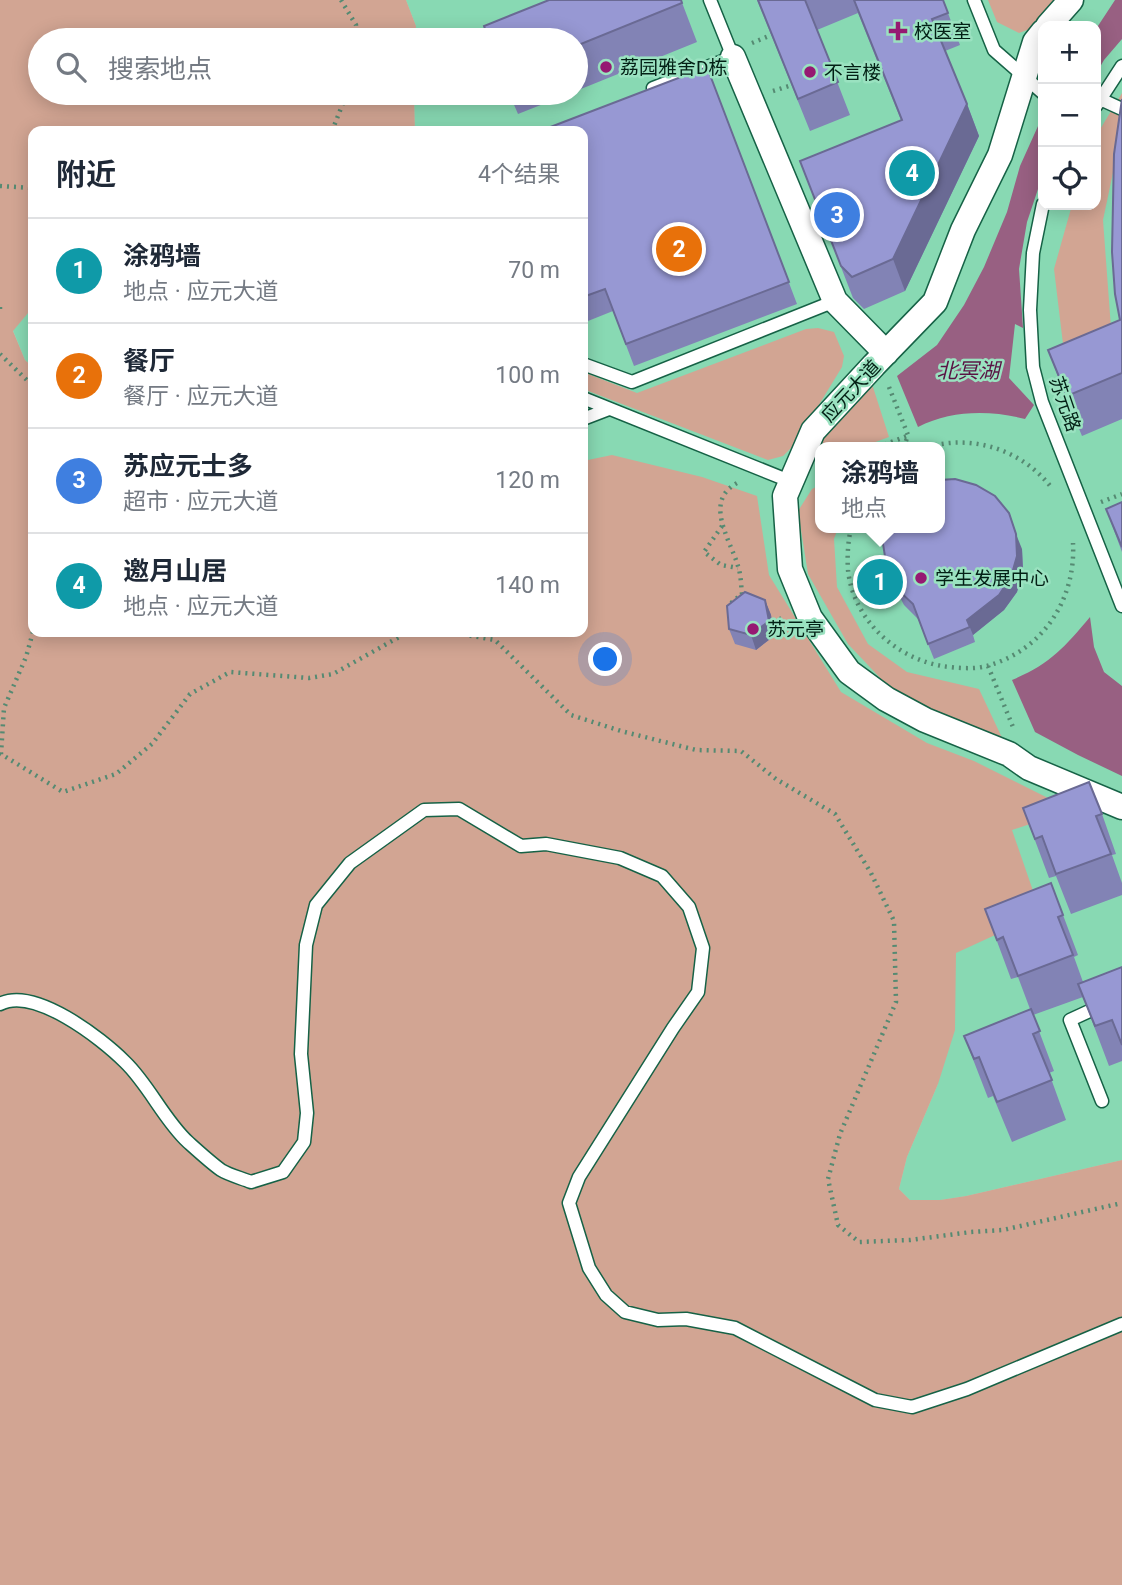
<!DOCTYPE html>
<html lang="zh">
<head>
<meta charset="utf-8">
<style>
  body { margin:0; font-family:Roboto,"Noto Sans SC",sans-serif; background:#f2f2f3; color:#1f2937 }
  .controls { position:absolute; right:21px; top:21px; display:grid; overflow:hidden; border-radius:14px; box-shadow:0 4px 18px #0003 }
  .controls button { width:63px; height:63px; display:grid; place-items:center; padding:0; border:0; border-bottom:2px solid #e0e1e3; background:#fff; color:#1f2937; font:35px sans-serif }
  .you { position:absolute; left:606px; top:660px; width:24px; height:24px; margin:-18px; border:5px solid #fff; border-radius:50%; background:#1a73e8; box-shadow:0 0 0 10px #1a73e833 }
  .badge { display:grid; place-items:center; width:46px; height:46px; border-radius:50%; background:#b45309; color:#fff; font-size:23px; font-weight:700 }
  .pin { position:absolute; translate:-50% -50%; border:4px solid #fff; box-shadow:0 2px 7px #0006 }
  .popup { position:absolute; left:815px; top:442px; width:130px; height:91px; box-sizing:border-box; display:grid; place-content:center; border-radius:14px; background:#fff; filter:drop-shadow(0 2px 5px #0005); font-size:23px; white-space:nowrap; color:#747a83 }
  .popup b { font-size:26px; color:#1f2937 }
  .popup::after { content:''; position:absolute; left:50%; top:100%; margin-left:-14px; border:14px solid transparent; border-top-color:#fff }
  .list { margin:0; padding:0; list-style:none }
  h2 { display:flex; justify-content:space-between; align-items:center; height:91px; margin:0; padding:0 28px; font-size:30px }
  h2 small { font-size:23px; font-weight:400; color:#747a83 }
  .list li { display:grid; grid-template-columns:46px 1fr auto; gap:21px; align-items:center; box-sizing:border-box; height:105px; padding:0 28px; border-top:2px solid #e0e1e3 }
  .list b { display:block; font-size:26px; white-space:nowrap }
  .list p { margin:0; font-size:23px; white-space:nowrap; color:#747a83 }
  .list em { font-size:23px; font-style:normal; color:#747a83 }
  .icon { flex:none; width:38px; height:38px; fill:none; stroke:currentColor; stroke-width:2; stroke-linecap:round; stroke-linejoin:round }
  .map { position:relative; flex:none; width:1122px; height:1585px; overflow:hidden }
  .search { position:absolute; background:#fff; box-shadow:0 4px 18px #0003; left:28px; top:28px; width:560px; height:77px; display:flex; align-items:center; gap:18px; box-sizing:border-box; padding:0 24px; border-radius:38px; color:#747a83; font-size:26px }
  .panel { position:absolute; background:#fff; box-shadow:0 4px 18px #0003; left:28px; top:126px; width:560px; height:511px; border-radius:14px }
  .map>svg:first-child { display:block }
  .built { fill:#88d9b3; fill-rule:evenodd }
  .green { fill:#d2a593 }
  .water { fill:#986082 }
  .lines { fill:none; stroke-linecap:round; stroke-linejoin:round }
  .service-casing { stroke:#166246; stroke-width:15 }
  .minor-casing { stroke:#166246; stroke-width:27 }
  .path { stroke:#558a72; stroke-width:4.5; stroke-dasharray:2 5; stroke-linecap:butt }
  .service { stroke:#fff; stroke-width:12 }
  .minor { stroke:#fff; stroke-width:24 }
  .wall { fill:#8283b5 }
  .shaded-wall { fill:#6a6a94 }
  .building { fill:#9798d3; stroke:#6a6a94; stroke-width:2 }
  .poi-dot { fill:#961972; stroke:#9ae2c0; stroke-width:2.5 }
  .labels { text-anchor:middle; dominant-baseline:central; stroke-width:5; stroke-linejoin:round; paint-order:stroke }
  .poi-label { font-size:19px; fill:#032015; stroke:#9ae2c0; text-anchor:start }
  .street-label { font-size:19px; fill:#032015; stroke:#9ae2c0 }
  .water-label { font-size:21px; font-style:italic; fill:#5a1344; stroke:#9ae2c0 }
</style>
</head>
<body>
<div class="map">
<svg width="1122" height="1585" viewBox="0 0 1122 1585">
  <rect width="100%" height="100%" fill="#9ae2c0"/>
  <path class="built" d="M406,0H1122V1160L966,1196L940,1200H910L899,1189L907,1157L938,1084L583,615V131H415L414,93H576V40H415L416,26ZM1043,26H1096V205H1043ZM820,447H940V528H820Z
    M33,307V367L25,360L13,330Z"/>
  <path class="green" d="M0,0H406L416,26L415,40H40V93H414L415,131H33V307L13,331L25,360L33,367V632H583V461L612,455L702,477L757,496L769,575L841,692L927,743L974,761L1072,810L1012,830L1041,914L956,953L955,1030L938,1084L907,1157L899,1189L910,1200H940L966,1196L1122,1160V1585H0Z
    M988,0H1059L1035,27L1019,33L997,22Z
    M1122,93V130L1103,220L1113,355L1063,344L1054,269L1072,205H1096V136Z
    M818,328L834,332L844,356L842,367L795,444L783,456L768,460L583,389V372L637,393L806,329Z
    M872,384L889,437L862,447H822L824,434Z
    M820,485V528H838L834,539L837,587L868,644L907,672L979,689L1005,744L903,702L848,644L808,574L798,511L812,489Z"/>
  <path class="water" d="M1115,0H1122V39L1104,60L1096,74V29Z
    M1043,115V174L1027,222L1019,269L1023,328L1015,324L1009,378L1034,405L1025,419C990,410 951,410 918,427L897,376L937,345L964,305L984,267L1007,212L1020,166Z
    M1090,617L1094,647L1104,672L1122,686V776L1078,755L1035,732L1012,680C1050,664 1064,648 1090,617Z"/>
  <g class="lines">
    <defs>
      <path id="service" d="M974,0L994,50L1043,93
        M653,88L733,57L710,0
        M1100,99L1122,109
        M1096,106L1122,66
        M1043,204L1033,253L1030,310L1033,367L1042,402L1122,606
        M583,364L632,382L835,301
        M583,398L792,482
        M583,419L609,409
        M0,1004C34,986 101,1038 125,1062C149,1085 164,1120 188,1142C198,1151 210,1162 221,1170C229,1175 241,1178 251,1182L283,1172L304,1142L307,1113L301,1054L306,945L316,905L350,863L424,810L459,809L521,846L546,844L620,858L662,876L689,907L703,948L698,992L673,1028L579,1177L569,1203L589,1268L606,1295L625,1312L658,1320L686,1319L735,1328L875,1400L912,1407L967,1389L1122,1324
        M1102,1101L1070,1020L1122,996"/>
      <path id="minor" d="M1048,26L1071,0
        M1043,32L1035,42L1000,155L963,230L935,302L874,365L813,431L785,496L790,569L810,618L849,672L886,699L925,720L1009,754L1029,768L1122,807
        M733,57L835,301L886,353"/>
    </defs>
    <use href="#service" class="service-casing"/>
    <use href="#minor" class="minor-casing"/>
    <path class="path" d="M341,0L356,25V40
      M752,43L776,33
      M773,91L792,85
      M332,131L347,93
      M0,186L33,188
      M0,307V311
      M0,354L33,386
      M889,387L908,435L904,447
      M878,447L907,436
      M928,447C973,434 1022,450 1051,487
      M1101,502L1122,494
      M722,526L704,552L721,565L738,568
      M851,528C848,542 847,556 848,570C853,619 895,658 942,666C956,668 976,670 990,665C1044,649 1076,598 1073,543
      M731,603L742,594C741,585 741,575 738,566C730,539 702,500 739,482
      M767,625L784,617
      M33,632L26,657L4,708L1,754L63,792L116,774L152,744L190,694L230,672L309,678L333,674L408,632
      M449,632L495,640L571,715L621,731L696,750L741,751L776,779L835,814L871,873L894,921L896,1002L840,1134L828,1179L838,1225L859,1242L910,1240L971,1232L1003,1230L1122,1203
      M988,666L1013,727"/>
    <use href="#service" class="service"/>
    <use href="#minor" class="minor"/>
  </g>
  <path class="wall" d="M681,0L697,42L576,91V40Z
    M757,0H943L960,45L945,51L967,104L979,136L905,291L864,309L853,298L800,161L901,120L858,13L817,30L850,115L810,131Z
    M707,67L797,304L634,366L613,311L583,323V131Z
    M509,93H571L518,114Z
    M1122,99V419L1082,436L1063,390L1048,350L1120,320Z
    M1122,502V552L1106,509Z
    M1022,549L1023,571L1017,592L1004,610L973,635L975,642L934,659L918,619L904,605L893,584L887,569Z
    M765,600L771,615L774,636L756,650L735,644L729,629Z
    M1023,808L1102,814L1116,854L1112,855L1122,883V895L1071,914L1056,876L1049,878Z
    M985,909L1063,915L1078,955L1074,957L1083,982L1122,967V1061L1109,1066L1083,997L1033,1015L1054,1071L1049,1073L1066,1120L1012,1142L993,1096L988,1098L964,1036L1030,1009L1018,977L1011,979Z"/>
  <path class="shaded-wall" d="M967,104L979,136L905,291L893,259Z
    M1016,534L1022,549L1023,571L1017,592L1004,610L973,635L967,620Z
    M765,600L771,615L774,636L756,650L751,635Z"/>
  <path class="building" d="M549,0H681L682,3L576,46V40H489L484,26Z
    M758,0H805L838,82L798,99Z
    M854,0H943L948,13L932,19L967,104L893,259L852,277L841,266L800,161L902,120Z
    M707,67L789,282L626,344L605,289L583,297V131H540Z
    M1122,99V373L1067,396L1048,350L1120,320L1115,294L1112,252L1114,154Z
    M955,479L976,485L995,496L1009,513L1016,534L1017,556L1011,577L999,595L967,620L970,627L928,644L913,604L898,590L887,569L883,544V528H940V480Z
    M1122,502V547L1106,509Z
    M745,592L765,600L769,621L751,635L729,629L727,606Z
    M1089,782L1102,814L1096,816L1111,854L1056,874L1042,836L1035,839L1023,808Z
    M1051,883L1063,915L1058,917L1073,955L1018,976L1003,937L997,940L985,909Z
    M1122,967V1045L1112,1020L1095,1026L1078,984Z
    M1031,1009L1040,1031L1033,1034L1052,1080L997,1102L979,1057L974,1059L964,1036Z"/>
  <g class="poi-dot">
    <path d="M894.5 20.5h7v7h7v7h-7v7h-7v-7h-7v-7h7z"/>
    <circle cx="606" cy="67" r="7"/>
    <circle cx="810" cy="72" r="7"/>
    <circle cx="921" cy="578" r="7"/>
    <circle cx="753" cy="629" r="7"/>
  </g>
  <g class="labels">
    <g class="poi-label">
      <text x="914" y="31">校医室</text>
      <text x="620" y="67">荔园雅舍D栋</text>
      <text x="824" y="72">不言楼</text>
      <text x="935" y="578">学生发展中心</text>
      <text x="767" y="629">苏元亭</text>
    </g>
    <g class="street-label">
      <text transform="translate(851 391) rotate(-47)">应元大道</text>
      <text transform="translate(1065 404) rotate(71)">苏元路</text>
    </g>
    <g class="water-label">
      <text x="968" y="371">北冥湖</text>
    </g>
  </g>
</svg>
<div class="controls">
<button>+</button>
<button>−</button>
<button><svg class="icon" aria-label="locate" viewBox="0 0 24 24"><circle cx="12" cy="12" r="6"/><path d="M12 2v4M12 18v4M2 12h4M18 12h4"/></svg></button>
</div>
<div class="you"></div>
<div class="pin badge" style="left:880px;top:582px;background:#0f9aa8">1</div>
<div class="popup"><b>涂鸦墙</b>地点</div>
<div class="pin badge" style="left:679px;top:249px;background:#e8710a">2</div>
<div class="pin badge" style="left:837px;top:215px;background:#3f7fe0">3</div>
<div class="pin badge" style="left:912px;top:173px;background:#0f9aa8">4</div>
<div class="search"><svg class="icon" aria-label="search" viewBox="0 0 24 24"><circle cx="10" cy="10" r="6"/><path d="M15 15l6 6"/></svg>搜索地点</div>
<section class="panel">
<h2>附近<small>4个结果</small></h2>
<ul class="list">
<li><span class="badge" style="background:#0f9aa8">1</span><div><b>涂鸦墙</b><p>地点 · 应元大道</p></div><em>70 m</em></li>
<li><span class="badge" style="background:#e8710a">2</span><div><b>餐厅</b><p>餐厅 · 应元大道</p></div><em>100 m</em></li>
<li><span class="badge" style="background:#3f7fe0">3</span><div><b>苏应元士多</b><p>超市 · 应元大道</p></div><em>120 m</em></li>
<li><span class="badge" style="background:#0f9aa8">4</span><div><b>邀月山居</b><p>地点 · 应元大道</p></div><em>140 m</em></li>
</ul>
</section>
</div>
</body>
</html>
